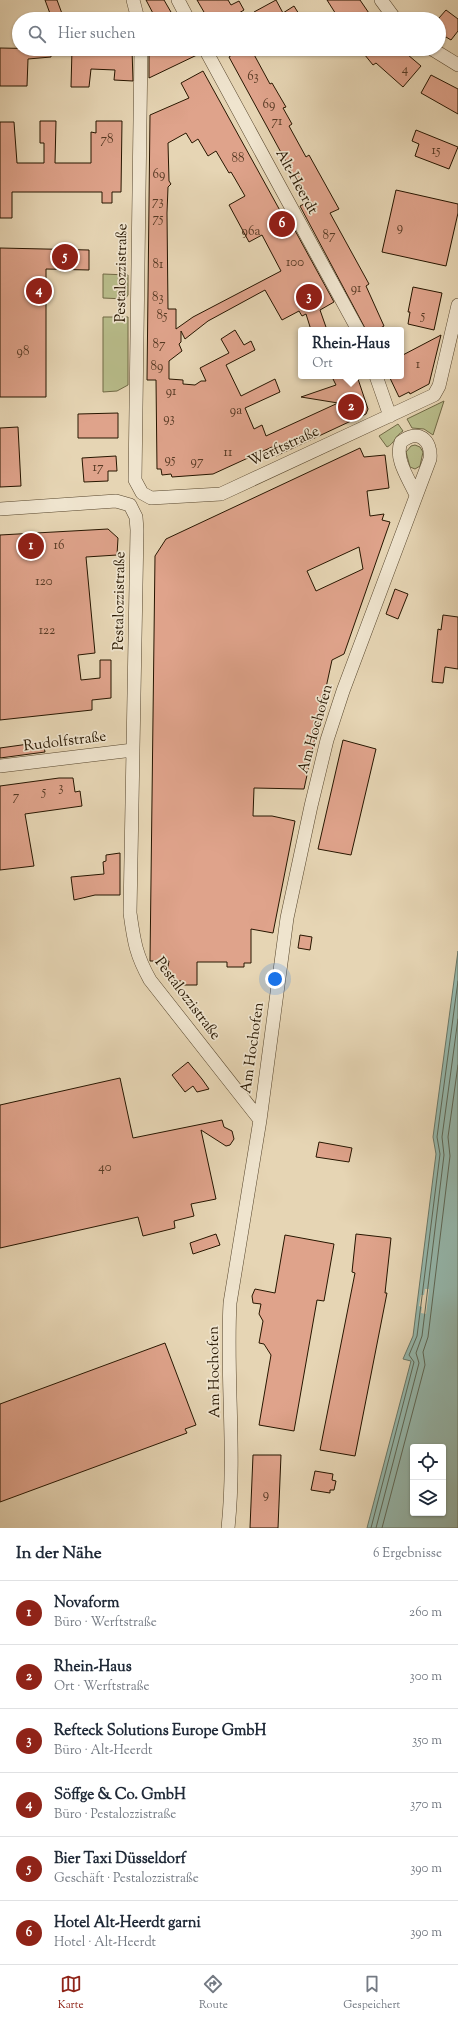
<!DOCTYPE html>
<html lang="de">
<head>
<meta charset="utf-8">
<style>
  body { margin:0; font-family:"Sorts Mill Goudy",serif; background:#f6f6f7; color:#1f2937 }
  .controls { position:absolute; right:12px; bottom:12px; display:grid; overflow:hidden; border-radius:4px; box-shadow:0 1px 3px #0004 }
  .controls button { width:36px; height:36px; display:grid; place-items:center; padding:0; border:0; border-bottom:1px solid #e0e1e3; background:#fff; color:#1f2937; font:20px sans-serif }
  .you { position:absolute; left:275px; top:979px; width:14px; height:14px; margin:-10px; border:3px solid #fff; border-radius:50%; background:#1a73e8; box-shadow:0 0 0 6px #1a73e833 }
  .badge { display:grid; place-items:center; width:26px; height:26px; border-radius:50%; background:#8f2418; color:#fff; font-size:13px; font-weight:700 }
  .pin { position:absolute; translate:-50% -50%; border:2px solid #fff; box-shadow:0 1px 4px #0006 }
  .popup { position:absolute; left:298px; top:327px; width:106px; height:52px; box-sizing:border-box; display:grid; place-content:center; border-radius:4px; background:#fff; filter:drop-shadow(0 1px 3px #0005); font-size:13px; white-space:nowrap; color:#747a83 }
  .popup b { font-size:15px; color:#1f2937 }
  .popup::after { content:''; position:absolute; left:50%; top:100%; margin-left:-8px; border:8px solid transparent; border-top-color:#fff }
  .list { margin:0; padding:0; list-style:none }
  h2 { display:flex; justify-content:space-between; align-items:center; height:52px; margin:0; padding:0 16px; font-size:17px }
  h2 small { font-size:13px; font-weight:400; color:#747a83 }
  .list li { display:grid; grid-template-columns:26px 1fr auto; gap:12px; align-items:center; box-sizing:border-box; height:64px; padding:0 16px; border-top:1px solid #e0e1e3 }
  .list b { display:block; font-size:15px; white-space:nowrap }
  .list p { margin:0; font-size:13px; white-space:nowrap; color:#747a83 }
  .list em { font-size:13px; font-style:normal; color:#747a83 }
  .icon { flex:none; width:22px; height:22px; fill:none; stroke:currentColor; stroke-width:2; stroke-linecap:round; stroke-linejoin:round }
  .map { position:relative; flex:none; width:458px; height:1528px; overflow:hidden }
  .search { position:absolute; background:#fff; box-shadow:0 1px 3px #0004; left:12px; right:12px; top:12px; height:44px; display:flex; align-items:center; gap:10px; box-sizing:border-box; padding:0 14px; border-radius:22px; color:#747a83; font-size:15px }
  .sheet { height:436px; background:#fff }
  nav { display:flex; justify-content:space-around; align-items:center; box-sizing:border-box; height:56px; border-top:1px solid #e0e1e3; background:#fff; font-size:11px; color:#747a83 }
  nav a { display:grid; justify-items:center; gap:2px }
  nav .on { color:#8f2418 }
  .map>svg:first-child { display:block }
  .green { fill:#b8bc8a; stroke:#706945 }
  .water { fill:#96b9ae; stroke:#6a7868; fill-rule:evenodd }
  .pier { fill:#e6d5b4 }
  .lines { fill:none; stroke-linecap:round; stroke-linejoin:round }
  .shore { stroke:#5e6857; stroke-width:1 }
  .building { fill:#dfa38b; stroke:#271600; fill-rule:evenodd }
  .minor-casing { stroke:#57462d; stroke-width:14 }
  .minor { stroke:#efe4ce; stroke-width:13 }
  .labels { text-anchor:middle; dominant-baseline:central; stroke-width:3.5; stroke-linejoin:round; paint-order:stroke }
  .number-label { font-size:13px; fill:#553923 }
  .street-label { font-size:15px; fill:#271600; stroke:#efe4ce }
</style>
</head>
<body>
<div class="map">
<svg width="458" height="1528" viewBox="0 0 458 1528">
  <rect width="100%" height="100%" fill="#e6d5b4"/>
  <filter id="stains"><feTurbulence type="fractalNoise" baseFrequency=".005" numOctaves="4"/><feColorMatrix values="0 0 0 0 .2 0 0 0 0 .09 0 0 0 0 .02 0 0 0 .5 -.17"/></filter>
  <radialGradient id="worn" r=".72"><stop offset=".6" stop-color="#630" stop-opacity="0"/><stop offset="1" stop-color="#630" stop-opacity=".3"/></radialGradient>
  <path class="green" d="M103,274L128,275V295L125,299L103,298Z
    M103,317H128V385L117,391L103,392Z
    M444,401L433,435L424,429L412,428L407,419Z
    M398,424L403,431C396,435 394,444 387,447L379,436Z
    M415,445L420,447L423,452L420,466L415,469L410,467L406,452L411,446Z"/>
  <path class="water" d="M458,951V1528H367L411,1361L403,1359L413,1336L436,1154L433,1137ZM413,1447H443V1513H413Z"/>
  <path class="pier" d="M425,1289H429L426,1314L421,1313L422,1307L419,1306L421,1295H424Z"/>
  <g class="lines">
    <path class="shore" d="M371,1528L414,1362L409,1355L417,1336L440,1154L437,1137L458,981
      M376,1528L419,1363L416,1353L422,1336L444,1155L442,1137L458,1019
      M382,1528L425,1365L423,1352L428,1337L450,1156L448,1137L458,1065"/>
  </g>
  <path class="building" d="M45,0H57L64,19H52Z
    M146,0H164L175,19H156Z
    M197,0H228L231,5L239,1L244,10L229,19H208Z
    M276,0L283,13L294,6L302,19H258L254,12Z
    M327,0H360L373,19H339Z
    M446,10L458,19V31L451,40L446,37L440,44L439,18Z
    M0,48L51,49V57L28,59L27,86H0Z
    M72,49H132L133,81L114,80L115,70L91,69L89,87H71Z
    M159,49H197L199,54L149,78V55Z
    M240,49H251L270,84L272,83L286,107L283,108L292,124L289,126L306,157L309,155L339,209L330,213L369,284L366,286L384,326L377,330H366L300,206L308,202L229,57Z
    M360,49H401L421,66L403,87L376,63L373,65Z
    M203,71L283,216L286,214L334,302L320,310L327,330H311L306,314L302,316L299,311L282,320L265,290L208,321L185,339L181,331V342L179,344L182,351L169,361V379L183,380V384L195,385L201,381H206L200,368L229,353L221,339L235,330L244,345L251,341L255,350L226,365L241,396L275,379L280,392L245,408L254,429L262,425L266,436L338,403L301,397L336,385L333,379L341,376H357L368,409L366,414L276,456L272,447L213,474L172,477L171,474L162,475L161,469H157L156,380H147L150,115L189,98L181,83ZM186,133L192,143L198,139L208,156L216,151L229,173L231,172L234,177L245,196L229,205L249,242L262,235L281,271L193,317L176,329V309H168L167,213L168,187L171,184L169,181L168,143Z
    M431,75L458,89V114L421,93Z
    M40,121H56L55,163H91V132L96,133V121H122L121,192H112V203H102V192H12V218H0V122H14L17,163H44V143H40Z
    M416,130L458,147L449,169L415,156L419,144L412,141Z
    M396,190L458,204V213L446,266L382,252Z
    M0,248L89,250V270L46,269V397H0Z
    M413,287L442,293L434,330L408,324L410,312H408Z
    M441,335L429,384L410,394L409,392L399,397L389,376H401V356Z
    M118,413V438H78V414Z
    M18,427L21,486L0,487V428Z
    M360,448L364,457L385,455L389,488L367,491L370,516L384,514L382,520L390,522L344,654L332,660L304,789L254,788L253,816H272L295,821L273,933L251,929V963H244V967H227V962H197V985H182V981H170L166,977L169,961H150L155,556L166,539ZM359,547L363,569L316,591L307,571Z
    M116,456L117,471H108V481L84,482L82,458Z
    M108,529L118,538L117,555L86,557L95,653L78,655L81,680L100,678V660H111V698L92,700V710L0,720V535Z
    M395,589L408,594L398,619L386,614Z
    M443,615L458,617V669L445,667L443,683L432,682L438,629L441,630Z
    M343,740L376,749L351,855L318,849Z
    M43,742L45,752L0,758V748Z
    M59,778H73L75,792L80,791L82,806L25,814L34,866L0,870V786Z
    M120,853V895H95L74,900L71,877L104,874L103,862L106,861V855Z
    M300,935L312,937L310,950L298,948Z
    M188,1062L202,1079L209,1089L197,1092L193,1086L185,1092L172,1075Z
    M120,1078L133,1138L222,1120L224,1127L232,1131L234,1139L230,1145L226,1146L201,1130L216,1199L191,1204L194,1216L174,1221L175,1228L143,1236L138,1217L0,1248V1105Z
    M319,1142L352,1148L349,1162L316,1157Z
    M216,1234L220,1245L193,1254L190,1243Z
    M356,1234L391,1238L385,1293H387L355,1456L320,1450L355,1273L352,1272Z
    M285,1235L334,1244L324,1301L317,1300L294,1431L259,1425L271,1355L264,1344L259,1343L263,1321L259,1314L261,1304L253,1303L252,1296L255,1289L275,1293Z
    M165,1343L196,1425L185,1429L187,1433L0,1502V1404Z
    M253,1455H281L278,1528H250Z
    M315,1471L333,1474L332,1480L336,1481L334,1490H330V1493L311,1490Z"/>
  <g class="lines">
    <defs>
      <path id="minor" d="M133,0L138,19
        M178,0L188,19
        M381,0L395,19
        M141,49L135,480L142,493L151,498L221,494L434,395L439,386L458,305
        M205,49L358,330
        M432,49L458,65
        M376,376L390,416
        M130,505L136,517L137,530L130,913C134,942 136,955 150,980L260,1120
        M0,509L116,501L130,505
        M0,766L133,750
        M228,1528C236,1453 226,1378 230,1303L260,1120L287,918L311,806L327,740L343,691L430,459C432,440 418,428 401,442C394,459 409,479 416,495"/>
    </defs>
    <use href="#minor" class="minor-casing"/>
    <use href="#minor" class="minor"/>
  </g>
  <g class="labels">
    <g class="number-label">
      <text x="405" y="70">4</text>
      <text x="253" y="77">63</text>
      <text x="269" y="105">69</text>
      <text x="277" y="122">71</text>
      <text x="107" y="140">78</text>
      <text x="436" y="151">15</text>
      <text x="238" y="159">88</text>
      <text x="159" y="175">69</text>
      <text x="158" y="202">73</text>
      <text x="158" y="219">75</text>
      <text x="400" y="228">9</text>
      <text x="251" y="232">96a</text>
      <text x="329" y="236">87</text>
      <text x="295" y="263">100</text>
      <text x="158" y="265">81</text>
      <text x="356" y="289">91</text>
      <text x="158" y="298">83</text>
      <text x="162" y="316">85</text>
      <text x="423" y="316">5</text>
      <text x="159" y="345">87</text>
      <text x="23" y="352">98</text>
      <text x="418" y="365">1</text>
      <text x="157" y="367">89</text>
      <text x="171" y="392">91</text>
      <text x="236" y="411">9a</text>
      <text x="169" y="419">93</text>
      <text x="228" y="453">11</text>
      <text x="170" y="460">95</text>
      <text x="197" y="462">97</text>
      <text x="98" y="468">17</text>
      <text x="59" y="546">16</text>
      <text x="44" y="582">120</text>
      <text x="47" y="631">122</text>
      <text x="61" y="788">3</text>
      <text x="44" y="792">5</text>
      <text x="16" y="797">7</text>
      <text x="105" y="1168">40</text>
      <text x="266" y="1495">9</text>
    </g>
    <g class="street-label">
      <text transform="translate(296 182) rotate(61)">Alt-Heerdt</text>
      <text transform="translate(122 273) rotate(-89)">Pestalozzistraße</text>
      <text transform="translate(284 447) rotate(-25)">Werftstraße</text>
      <text transform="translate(120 601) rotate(-89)">Pestalozzistraße</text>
      <text transform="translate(316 729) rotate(-74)">Am Hochofen</text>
      <text transform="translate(65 742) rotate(-7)">Rudolfstraße</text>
      <text transform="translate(187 999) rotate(53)">Pestalozzistraße</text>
      <text transform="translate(253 1048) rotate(-82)">Am Hochofen</text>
      <text transform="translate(215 1372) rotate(-91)">Am Hochofen</text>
    </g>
  </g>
  <rect width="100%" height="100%" filter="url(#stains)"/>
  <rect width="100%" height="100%" fill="url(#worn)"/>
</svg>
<div class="controls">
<button><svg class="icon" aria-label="locate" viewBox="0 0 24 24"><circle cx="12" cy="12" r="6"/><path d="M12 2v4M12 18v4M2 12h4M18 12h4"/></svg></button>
<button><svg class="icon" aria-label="layers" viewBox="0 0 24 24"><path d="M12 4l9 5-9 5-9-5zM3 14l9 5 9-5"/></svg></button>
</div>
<div class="you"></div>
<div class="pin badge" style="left:31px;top:546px">1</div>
<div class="pin badge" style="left:351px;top:407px">2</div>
<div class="popup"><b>Rhein-Haus</b>Ort</div>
<div class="pin badge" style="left:309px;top:297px">3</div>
<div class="pin badge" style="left:39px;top:291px">4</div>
<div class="pin badge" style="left:65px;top:257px">5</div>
<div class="pin badge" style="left:282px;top:224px">6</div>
<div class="search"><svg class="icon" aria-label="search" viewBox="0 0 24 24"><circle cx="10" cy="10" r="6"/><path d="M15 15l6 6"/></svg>Hier suchen</div>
</div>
<section class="sheet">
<h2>In der Nähe<small>6 Ergebnisse</small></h2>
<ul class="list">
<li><span class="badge">1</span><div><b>Novaform</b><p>Büro · Werftstraße</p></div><em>260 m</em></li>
<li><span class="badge">2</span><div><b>Rhein-Haus</b><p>Ort · Werftstraße</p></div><em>300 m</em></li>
<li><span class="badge">3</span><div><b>Refteck Solutions Europe GmbH</b><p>Büro · Alt-Heerdt</p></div><em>350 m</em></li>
<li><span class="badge">4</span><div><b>Söffge &amp; Co. GmbH</b><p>Büro · Pestalozzistraße</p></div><em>370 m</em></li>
<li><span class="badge">5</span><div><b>Bier Taxi Düsseldorf</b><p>Geschäft · Pestalozzistraße</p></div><em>390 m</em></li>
<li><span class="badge">6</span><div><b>Hotel Alt-Heerdt garni</b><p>Hotel · Alt-Heerdt</p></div><em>390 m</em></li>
</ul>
</section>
<nav>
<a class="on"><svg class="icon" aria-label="map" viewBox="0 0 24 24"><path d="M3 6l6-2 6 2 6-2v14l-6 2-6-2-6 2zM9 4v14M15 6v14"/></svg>Karte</a>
<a><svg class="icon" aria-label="directions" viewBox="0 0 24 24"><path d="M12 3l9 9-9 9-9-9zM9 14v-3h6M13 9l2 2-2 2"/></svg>Route</a>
<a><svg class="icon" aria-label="saved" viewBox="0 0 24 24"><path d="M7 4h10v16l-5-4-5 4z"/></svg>Gespeichert</a>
</nav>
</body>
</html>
